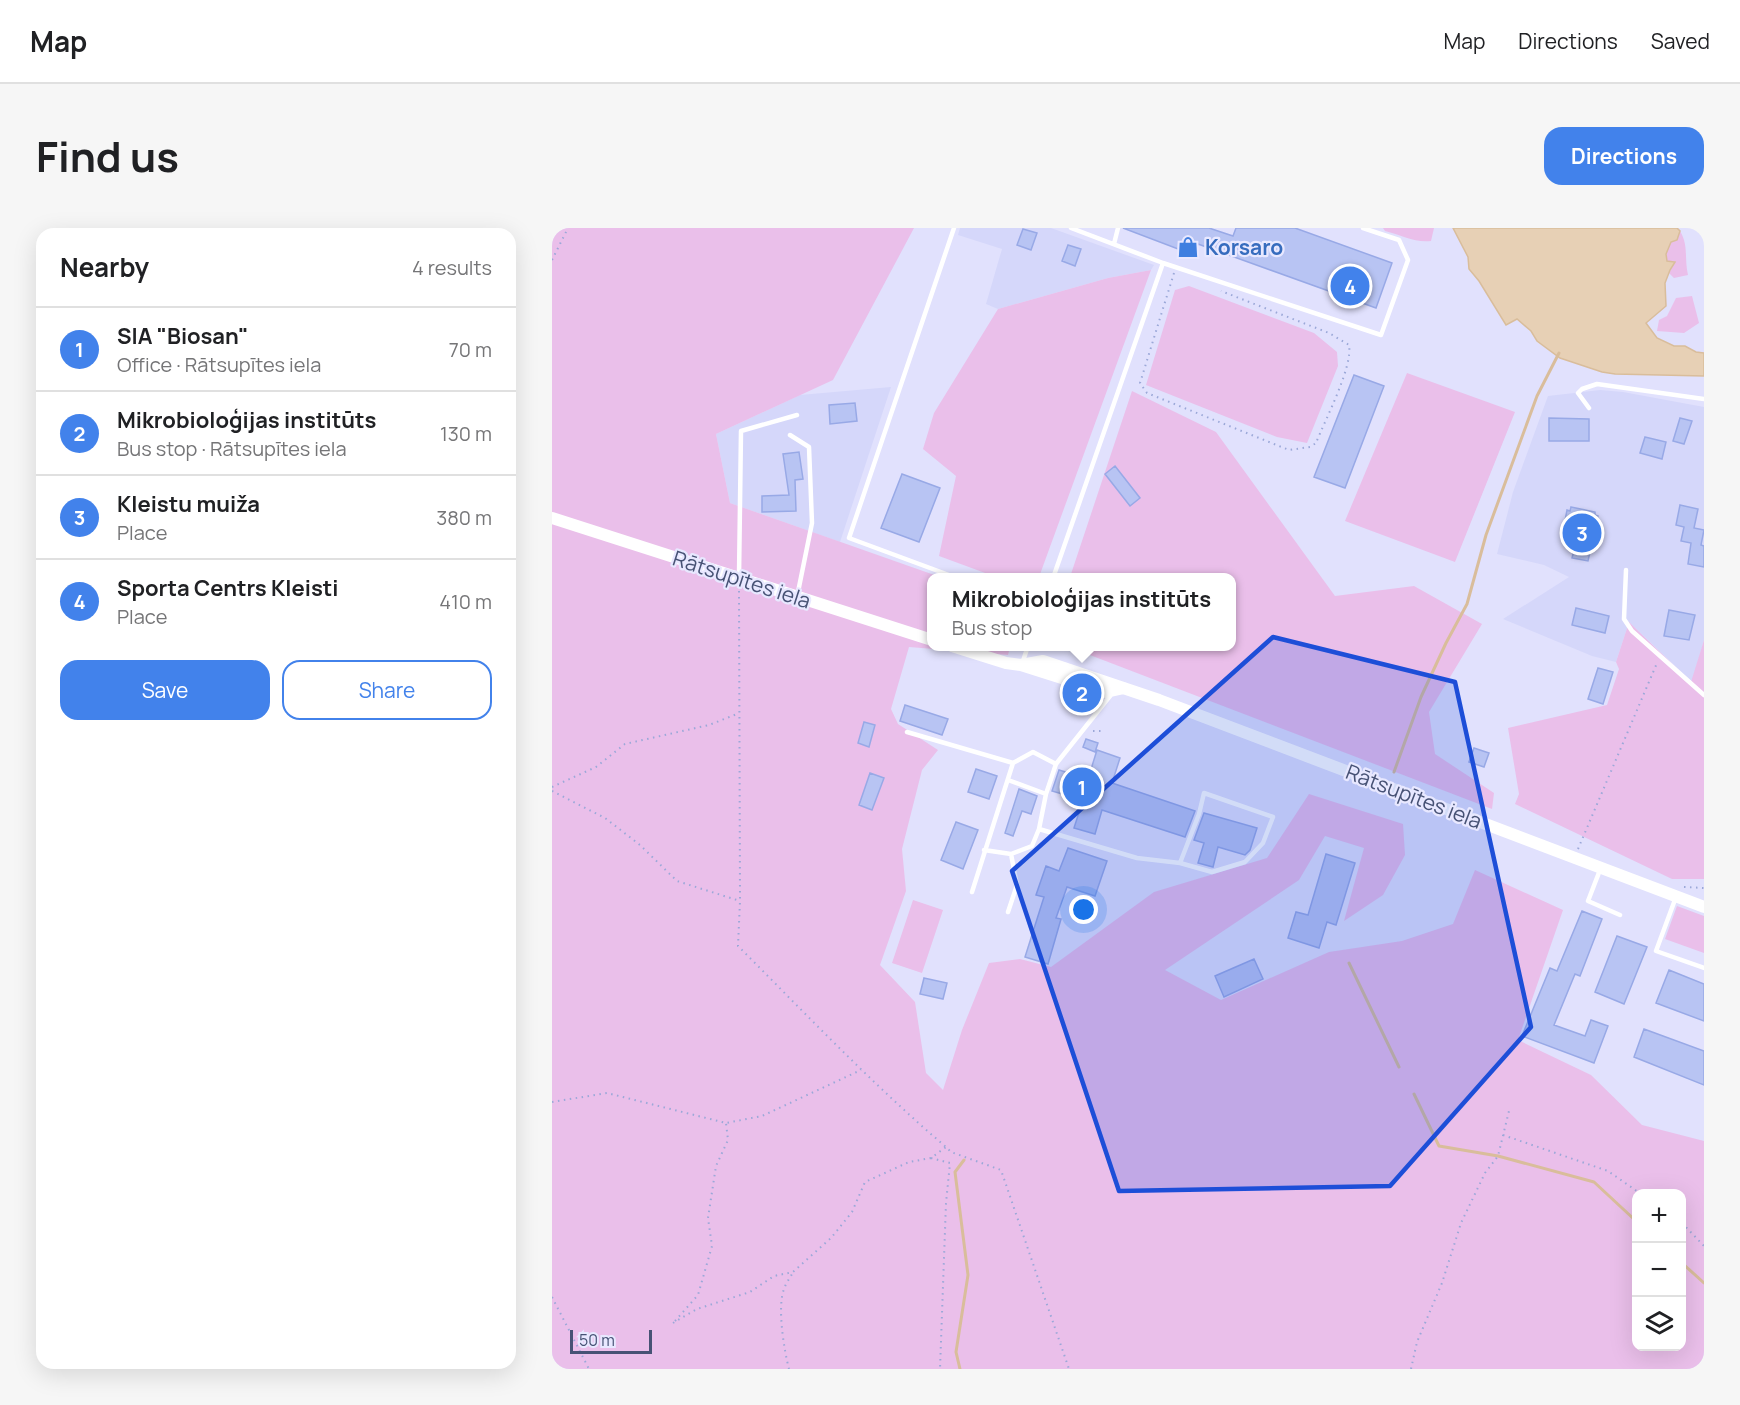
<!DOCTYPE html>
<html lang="en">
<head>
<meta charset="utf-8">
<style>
  body { margin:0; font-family:Manrope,sans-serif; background:#f6f6f6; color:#202124 }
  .controls { position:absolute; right:18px; bottom:18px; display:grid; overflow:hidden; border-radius:12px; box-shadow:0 6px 24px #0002 }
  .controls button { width:54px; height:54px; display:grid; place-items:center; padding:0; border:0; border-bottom:2px solid #e0e0e0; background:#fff; color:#202124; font:30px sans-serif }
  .scale { position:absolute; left:18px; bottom:15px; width:82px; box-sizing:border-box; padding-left:6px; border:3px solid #475275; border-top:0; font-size:16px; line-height:21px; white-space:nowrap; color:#475275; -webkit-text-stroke:4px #e8e8ff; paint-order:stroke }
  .you { position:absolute; left:532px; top:682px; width:21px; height:21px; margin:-15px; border:4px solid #fff; border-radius:50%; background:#1a73e8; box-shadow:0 0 0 9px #1a73e833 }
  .badge { display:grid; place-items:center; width:39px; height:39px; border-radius:50%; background:#4282eb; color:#fff; font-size:20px; font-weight:700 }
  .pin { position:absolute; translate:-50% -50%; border:3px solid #fff; box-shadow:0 2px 6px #0006 }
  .popup { position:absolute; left:375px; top:345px; width:309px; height:78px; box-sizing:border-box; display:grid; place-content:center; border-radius:12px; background:#fff; filter:drop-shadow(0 2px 4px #0005); font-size:20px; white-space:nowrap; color:#757577 }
  .popup b { font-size:22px; color:#202124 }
  .popup::after { content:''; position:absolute; left:50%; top:100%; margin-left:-12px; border:12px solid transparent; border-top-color:#fff }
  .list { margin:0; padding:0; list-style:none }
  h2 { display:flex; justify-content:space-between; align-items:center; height:78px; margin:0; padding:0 24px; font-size:26px }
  h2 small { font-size:20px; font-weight:400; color:#757577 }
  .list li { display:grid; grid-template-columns:39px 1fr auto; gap:18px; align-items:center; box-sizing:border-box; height:84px; padding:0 24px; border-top:2px solid #e0e0e0 }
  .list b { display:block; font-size:22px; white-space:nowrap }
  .list p { margin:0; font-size:20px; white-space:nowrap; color:#757577 }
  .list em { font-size:20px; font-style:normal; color:#757577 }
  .actions { display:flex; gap:12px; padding:18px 24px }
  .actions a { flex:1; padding:14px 0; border:2px solid #4282eb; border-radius:18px; text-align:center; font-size:21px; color:#4282eb }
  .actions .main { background:#4282eb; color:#fff }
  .icon { flex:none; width:33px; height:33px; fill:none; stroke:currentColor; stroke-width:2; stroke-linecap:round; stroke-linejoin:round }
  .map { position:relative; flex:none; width:1152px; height:1141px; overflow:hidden; border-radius:18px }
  header { display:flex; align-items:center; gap:36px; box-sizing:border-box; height:84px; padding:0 30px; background:#fff; border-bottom:2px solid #e0e0e0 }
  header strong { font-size:28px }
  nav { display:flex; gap:33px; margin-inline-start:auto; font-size:21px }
  .intro { display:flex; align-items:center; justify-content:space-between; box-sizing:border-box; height:144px; padding:0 36px }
  h1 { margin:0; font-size:42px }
  .button { padding:15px 27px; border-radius:18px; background:#4282eb; color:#fff; font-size:21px; font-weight:700 }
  main { display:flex; gap:36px; padding:0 36px }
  aside { flex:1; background:#fff; border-radius:18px; box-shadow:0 6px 24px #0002 }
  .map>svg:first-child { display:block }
  .residential { fill:#d5d7fa }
  .green { fill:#eabfea; fill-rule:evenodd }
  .water { fill:#e7d0b5; stroke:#d9bd9b; stroke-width:1.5 }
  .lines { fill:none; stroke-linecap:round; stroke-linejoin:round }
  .stream { stroke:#d9bd9b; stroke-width:3 }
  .building { fill:#b8c4f3; stroke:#98a9e6; stroke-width:1.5 }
  .path { stroke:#9ba8d8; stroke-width:2; stroke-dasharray:1.5 4.5; stroke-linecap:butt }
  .service { stroke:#fff; stroke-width:4.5 }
  .tertiary { stroke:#fff; stroke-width:12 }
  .marked { fill:#1d4ed8; fill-opacity:0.2; stroke:#1d4ed8; stroke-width:4.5; stroke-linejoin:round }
  .labels { text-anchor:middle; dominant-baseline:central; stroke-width:4.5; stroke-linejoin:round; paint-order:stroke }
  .shop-label { font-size:21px; font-weight:bold; fill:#366cbe; stroke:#e8e8ff; text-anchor:start }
  .street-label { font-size:21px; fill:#475275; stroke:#e8e8ff }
</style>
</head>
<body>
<header>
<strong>Map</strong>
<nav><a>Map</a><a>Directions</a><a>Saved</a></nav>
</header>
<div class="intro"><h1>Find us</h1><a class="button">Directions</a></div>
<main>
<aside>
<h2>Nearby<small>4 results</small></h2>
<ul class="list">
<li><span class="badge">1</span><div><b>SIA &quot;Biosan&quot;</b><p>Office · Rātsupītes iela</p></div><em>70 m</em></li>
<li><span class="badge">2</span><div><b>Mikrobioloģijas institūts</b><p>Bus stop · Rātsupītes iela</p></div><em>130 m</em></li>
<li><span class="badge">3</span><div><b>Kleistu muiža</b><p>Place</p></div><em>380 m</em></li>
<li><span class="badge">4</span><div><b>Sporta Centrs Kleisti</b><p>Place</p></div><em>410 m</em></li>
</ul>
<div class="actions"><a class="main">Save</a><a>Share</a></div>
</aside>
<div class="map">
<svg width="1152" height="1141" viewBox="0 0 1152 1141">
  <rect width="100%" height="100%" fill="#e1e1fd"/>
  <path class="residential" d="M408,0H499L602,37L599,42L556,50L446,81L434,76L450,21L406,7Z
    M339,159L288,314L178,275L164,206L248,167Z
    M1048,162L1071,164L1152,179V412L1140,454L1077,394L1064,434L1040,428L951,391L1017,349L992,337L945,326L961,264L996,168Z"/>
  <path class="green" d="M0,0H362L281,152L164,206L178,275L388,349L380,350V418L458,419L456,427L357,419L339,481L346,496L386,522L370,542L350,621L354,663L328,737L363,774L374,845L391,862L410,802L437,735L468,731L499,739L602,664L715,630L757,566L851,596L853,627L831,667L792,693L812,620L773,608L747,652L613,742L669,772L777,724L850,713L901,696L923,642L1011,682L966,812L1039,847L1090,897L1152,913V1141H0ZM1084,966H1130V1118H1084Z
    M831,0H882L879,13C863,15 849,7 833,3Z
    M1128,3C1137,18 1132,30 1136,47L1122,50L1117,45L1121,38L1115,33L1114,26L1119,14L1125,12Z
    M599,42L487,349H444L387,328L404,248L371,221L382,185L446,81L556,50Z
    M637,58L762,105L785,124L786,138L755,215L725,209L594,157L623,62Z
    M1140,68L1147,95L1132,105L1105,103L1107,92L1115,88L1124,70Z
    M855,145L963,184L903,334L793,293Z
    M580,163L664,204L783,368L862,358L930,396L877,484L883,526L942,565L940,581L517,419L680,418V350L518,349Z
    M1077,394L1139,454L1152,412V651H1120L963,576L967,566L956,500L1055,477L1067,441L1064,434Z
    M361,672L391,682L370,745L340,735Z
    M1125,678L1152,688V725L1113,711Z"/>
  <path class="water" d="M901,0H1125L1128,3L1125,12L1119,14L1114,26L1115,33L1123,34L1118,42L1113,55L1114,78L1094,95L1105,110L1122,118H1133L1144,124L1152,125V148L1063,146L1050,144L1008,130L985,113L979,103L965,91L954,97L927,53L917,41L916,29Z"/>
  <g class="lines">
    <path class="stream" d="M842,544L869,469L894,415L915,376L934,307L985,168L1007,125
      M797,735L847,839
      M862,866L887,918L946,928L1042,954L1084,993
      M1130,1035L1152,1055
      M408,1141L404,1124L416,1047L403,944L412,932"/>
  </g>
  <path class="building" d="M571,0H657L681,8L684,0H743L840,35L824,80L646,16L642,27Z
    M471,1L485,5L479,22L465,17Z
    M516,17L529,21L523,38L510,33Z
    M802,147L832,158L793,260L762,249Z
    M303,175L305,193L278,196L277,177Z
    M997,190L1037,191V213H997Z
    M1128,190L1140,193L1132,216L1121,213Z
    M1093,209L1114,214L1110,231L1088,225Z
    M247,224L251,251L243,252L244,283L210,284V268L237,267L231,226Z
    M563,238L588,270L578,278L553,246Z
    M350,246L388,260L367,314L329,300Z
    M1128,277L1146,281L1142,300L1152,302L1149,317L1152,318V339L1136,336L1139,315L1129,313L1132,299L1124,297Z
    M1019,279L1043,284V287L1046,288L1036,333L1020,330L1024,315L1018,313L1021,300L1012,298L1015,282L1018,283Z
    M1024,380L1057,388L1053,405L1020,397Z
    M1117,382L1143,387L1137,412L1112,408Z
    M1046,440L1061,444L1051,476L1036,471Z
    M353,477L396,491L390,507L348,493Z
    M312,494L323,497L317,519L306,515Z
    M534,511L546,515L543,524L531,519Z
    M922,520L937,525L932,539L917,534Z
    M545,522L568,530L560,555L643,583L633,609L550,582L543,606L522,600L531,572L500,563L507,542L536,551Z
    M424,541L445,548L437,571L416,564Z
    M318,545L332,550L320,582L307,577Z
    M467,561L485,568L479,586L470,583L461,608L453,605Z
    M652,585L705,600L698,622L693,627L666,619L661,639L646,635L652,615L642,612Z
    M404,594L426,602L411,641L389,632Z
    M516,620L555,633L543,668L515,659L504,690L509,691L496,736L473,729L492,669L484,667L494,638L507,643Z
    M774,626L803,635L784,697L775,694L767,720L736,710L744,684L756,687Z
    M1030,683L1050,691L1028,748L1023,746L1002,797L1033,808L1039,792L1056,798L1042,835L970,808L998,740L1005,743Z
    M1065,708L1095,719L1072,776L1043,764Z
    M702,731L711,751L672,769L663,748Z
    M1117,742L1152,756V793L1104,775Z
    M372,750L395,755L391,771L368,766Z
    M1092,801L1152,823V857L1082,829Z"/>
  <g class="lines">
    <path class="path" d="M0,32L16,0
      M622,45L588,155L595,165L737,222L758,219L764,215C773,192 801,139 797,117L777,105L669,63
      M187,363L188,673L186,718C254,786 320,856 394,919L399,924L449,942L517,1141
      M541,503H553
      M0,559L44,539L73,516L157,497L185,486
      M0,563L53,590L88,617L125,653L188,673
      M1026,621L1105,435
      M1132,659L1152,660
      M0,874L55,865L174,895L210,888L309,842
      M951,907L1056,943L1089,966
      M379,930L398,935L394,975L388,1141
      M1130,995L1152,1018
      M0,1069L37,1141
      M123,1093L146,1067L160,1018L156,990L164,938L176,912L174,895
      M121,1095L145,1081L198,1064L222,1048L241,1044L279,1010L300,984L313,954L357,934L379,930L394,919
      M237,1141C232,1122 225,1079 232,1061C234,1055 238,1050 241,1044
      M859,1141L865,1114L890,1055L909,995L933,945L946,928L957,883"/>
    <path class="service" d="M402,0L297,310L405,350
      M519,0L611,35L829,107L856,32L847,12L811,0
      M1151,0L1152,8
      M562,16L566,0
      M1037,180L1026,165L1030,161L1045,156L1152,171
      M238,207L257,219L260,295L245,369
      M1074,342L1072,391L1080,403L1152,467
      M187,349L189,203L245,187
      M501,350L611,35
      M470,436L476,418
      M558,468L504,536L494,566L487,601L585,630L628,635
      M355,504L461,535
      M456,552L494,566
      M652,565L721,589L711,615L693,634L660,644L628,635L647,586Z
      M432,622L459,626
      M1048,642L1036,673L1068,687
      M420,664L461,535L481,524L504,536
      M1124,669L1104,723L1152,740
      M456,684L465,657L459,626L480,618L487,601"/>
    <path class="tertiary" d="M0,290L380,412
      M400,418L454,435L469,437L554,464L572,460
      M469,437L491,433L607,472L1152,679"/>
  </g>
  <path class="marked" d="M721,409L903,454L979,799L838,958L567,963L460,643Z"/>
  <defs>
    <symbol id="shop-bare" viewBox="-9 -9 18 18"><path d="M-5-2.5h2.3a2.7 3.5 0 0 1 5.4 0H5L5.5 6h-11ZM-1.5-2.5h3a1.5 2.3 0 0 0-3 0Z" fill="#3f7fe0" stroke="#e8e8ff" stroke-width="2.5" paint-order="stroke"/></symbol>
  </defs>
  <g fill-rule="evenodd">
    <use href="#shop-bare" x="621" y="4" width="30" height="30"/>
  </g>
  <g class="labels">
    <g class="shop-label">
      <text x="653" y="19">Korsaro</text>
    </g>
    <g class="street-label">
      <text transform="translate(190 351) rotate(18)">Rātsupītes iela</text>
      <text transform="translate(862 568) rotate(21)">Rātsupītes iela</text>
    </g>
  </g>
</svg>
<div class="controls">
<button>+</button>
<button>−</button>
<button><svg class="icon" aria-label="layers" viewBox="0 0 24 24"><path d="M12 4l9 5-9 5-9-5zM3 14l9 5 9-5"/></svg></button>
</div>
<div class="scale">50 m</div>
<div class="you"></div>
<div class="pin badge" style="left:530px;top:559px">1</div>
<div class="pin badge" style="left:530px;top:465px">2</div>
<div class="popup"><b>Mikrobioloģijas institūts</b>Bus stop</div>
<div class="pin badge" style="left:1030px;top:305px">3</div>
<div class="pin badge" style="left:798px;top:58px">4</div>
</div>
</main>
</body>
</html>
